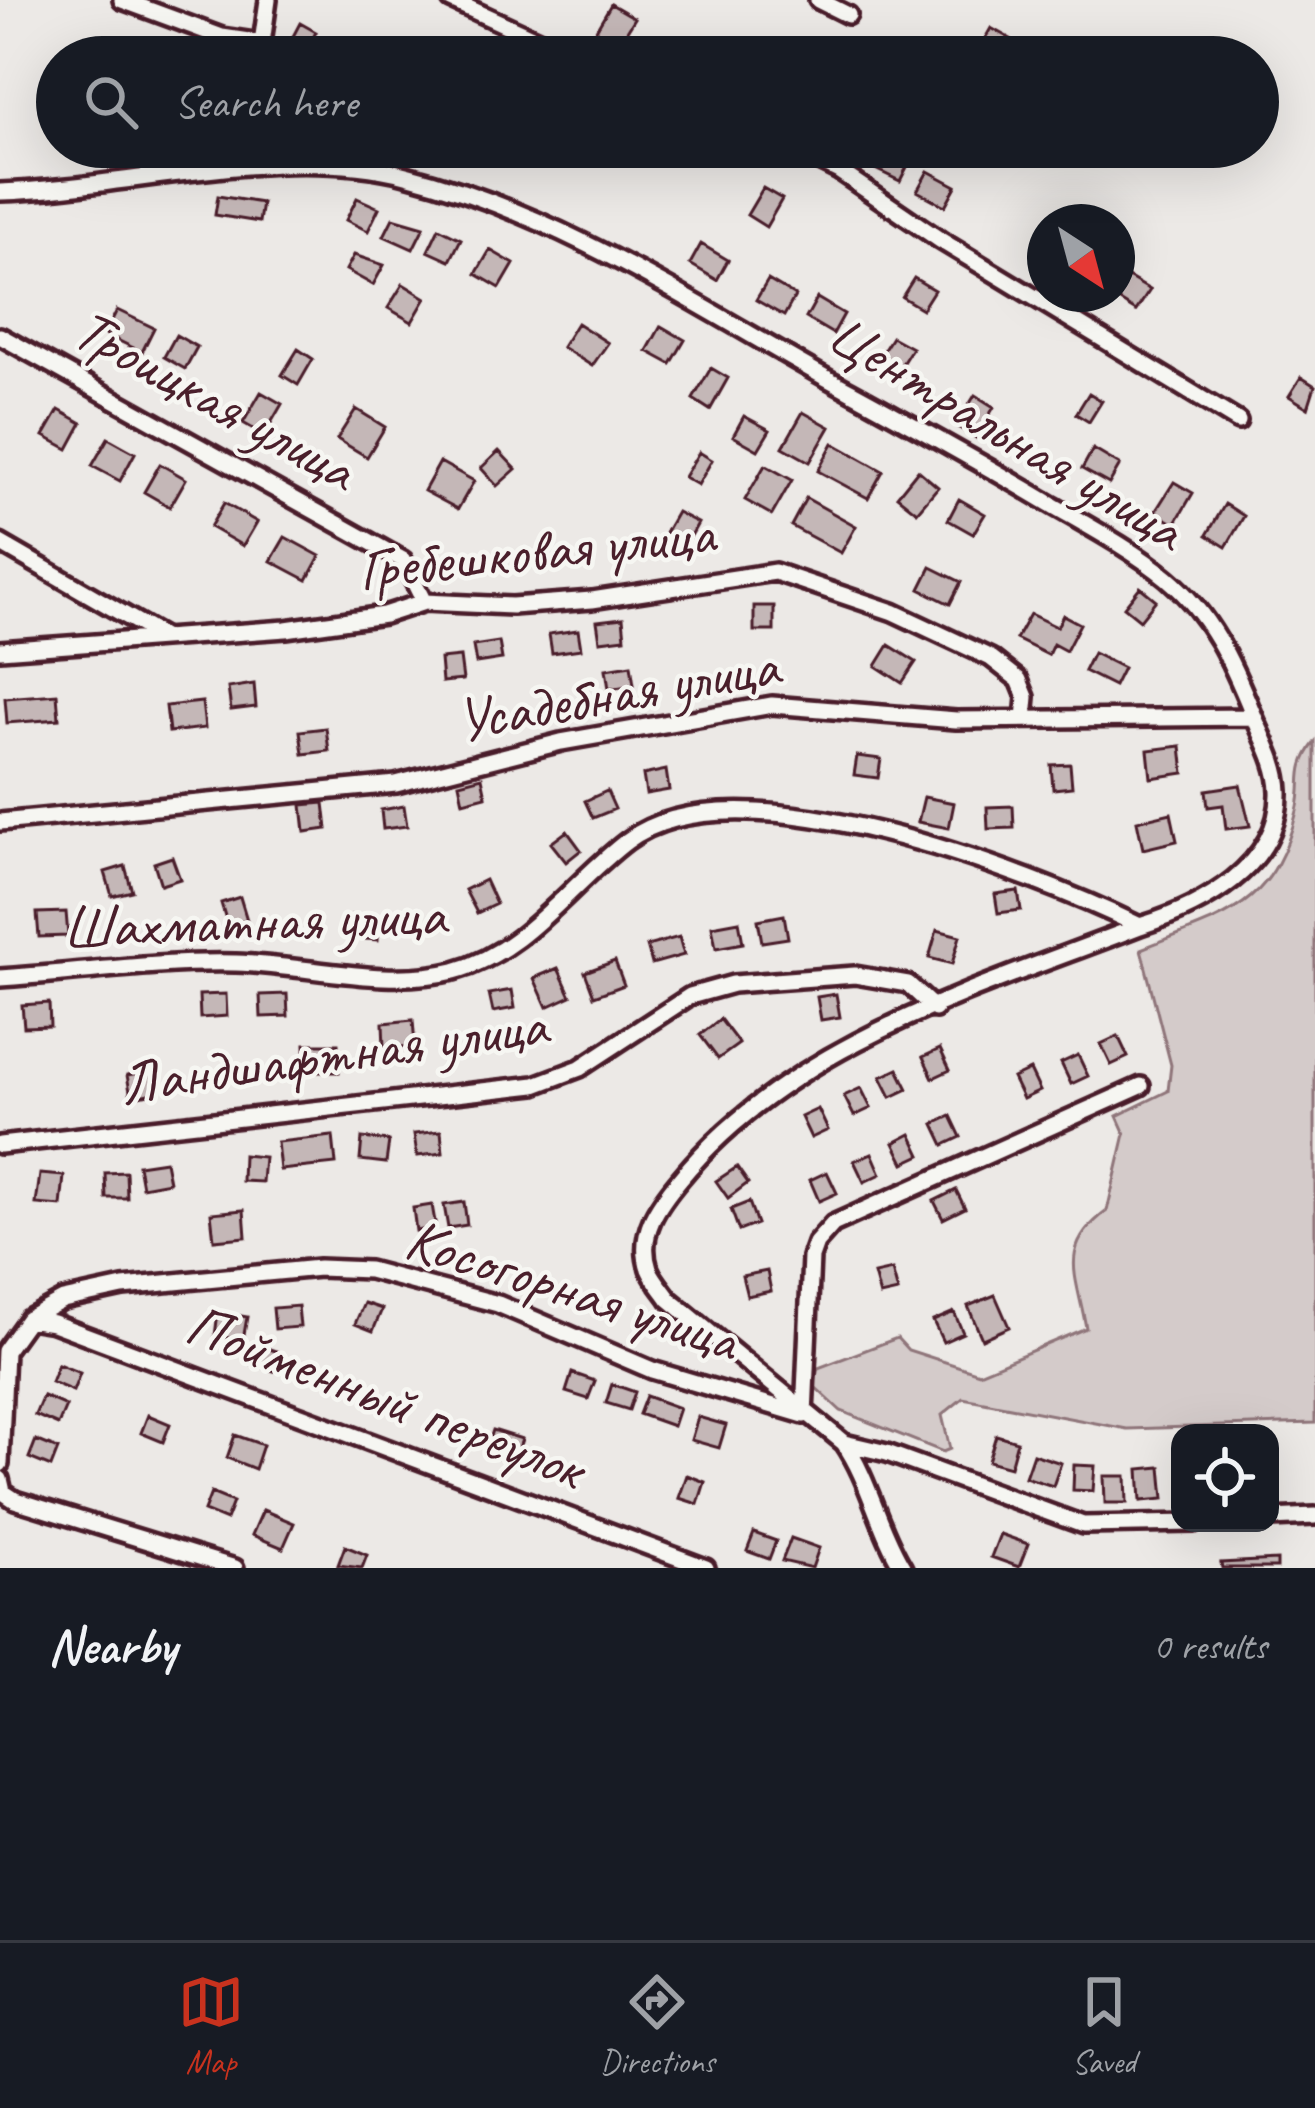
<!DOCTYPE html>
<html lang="en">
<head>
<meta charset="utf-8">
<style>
  body { margin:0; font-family:Caveat,sans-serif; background:#242831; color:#f1f3f6 }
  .controls { position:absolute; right:36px; bottom:36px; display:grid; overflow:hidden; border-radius:24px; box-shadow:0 12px 48px #0002 }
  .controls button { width:108px; height:108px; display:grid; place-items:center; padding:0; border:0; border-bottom:3px solid #363941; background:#171b24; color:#f1f3f6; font:60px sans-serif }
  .compass { position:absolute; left:1027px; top:204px; width:108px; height:108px; border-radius:50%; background:#171b24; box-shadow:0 12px 48px #0002; rotate:144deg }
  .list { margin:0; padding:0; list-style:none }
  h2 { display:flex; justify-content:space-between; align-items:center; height:156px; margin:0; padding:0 48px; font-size:51px }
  h2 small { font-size:39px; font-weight:400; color:#9ea1a6 }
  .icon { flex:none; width:66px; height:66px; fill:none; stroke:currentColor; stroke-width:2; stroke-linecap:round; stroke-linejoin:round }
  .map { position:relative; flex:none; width:1315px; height:1568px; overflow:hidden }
  .search { position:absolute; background:#171b24; box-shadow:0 12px 48px #0002; left:36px; right:36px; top:36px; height:132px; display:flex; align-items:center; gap:30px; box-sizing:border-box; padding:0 42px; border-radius:66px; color:#9ea1a6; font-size:45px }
  .sheet { height:372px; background:#171b24 }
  nav { display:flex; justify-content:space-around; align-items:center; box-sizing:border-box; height:168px; border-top:3px solid #363941; background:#171b24; font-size:33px; color:#9ea1a6 }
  nav a { display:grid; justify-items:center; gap:6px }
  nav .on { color:#c8321e }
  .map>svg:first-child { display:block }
  .green { fill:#d4cbca; stroke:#8f757a; stroke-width:3 }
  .building { fill:#c4b7b7; stroke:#4a1f2b; stroke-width:3 }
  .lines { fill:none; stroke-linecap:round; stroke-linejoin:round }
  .street-casing { stroke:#4a1f2b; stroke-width:24 }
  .street { stroke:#f6f6f2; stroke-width:15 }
  .labels { text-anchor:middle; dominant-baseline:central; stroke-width:9; stroke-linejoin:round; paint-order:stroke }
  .street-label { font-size:60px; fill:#4a1f2b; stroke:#f6f6f2 }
</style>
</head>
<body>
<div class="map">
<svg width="1315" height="1568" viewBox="0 0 1315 1568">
  <rect width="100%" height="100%" fill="#ece9e6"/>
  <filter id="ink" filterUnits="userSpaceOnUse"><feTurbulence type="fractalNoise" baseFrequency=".00833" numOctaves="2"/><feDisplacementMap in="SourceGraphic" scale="24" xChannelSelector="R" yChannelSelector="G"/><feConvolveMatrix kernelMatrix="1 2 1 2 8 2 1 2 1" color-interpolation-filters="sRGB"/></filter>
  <g filter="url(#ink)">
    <path class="green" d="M1315,742V1423L1127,1429L963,1398L942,1415L950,1449L943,1452L841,1411L814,1386L818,1368L897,1338L908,1350L979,1373L1086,1328C1077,1275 1057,1248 1107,1211L1125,1134L1117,1116L1168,1091L1171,1065L1141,949C1226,915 1273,909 1297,811C1305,780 1293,771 1315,742Z"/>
    <path class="building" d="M611,4L635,18L625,34L636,41L627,57L605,51L610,42L594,33Z
      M300,23L316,32L305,53L289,44Z
      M991,28L1011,39L1002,55L982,44Z
      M876,147L912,157L900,181L867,165Z
      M928,171L956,186L945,206L917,191Z
      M763,188L782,199L766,227L747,215Z
      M218,196L262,203L259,222L215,215Z
      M357,198L379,208L368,231L346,220Z
      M393,218L424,227L413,249L384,236Z
      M439,228L461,239L450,261L428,251Z
      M701,244L728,260L717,280L690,264Z
      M490,250L514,264L500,288L476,274Z
      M354,255L384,265L373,285L346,270Z
      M1128,277L1150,290L1136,311L1115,298Z
      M914,278L934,290L922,309L902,297Z
      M768,280L795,296L784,316L756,300Z
      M403,284L426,298L412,322L388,308Z
      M817,298L844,314L833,334L806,318Z
      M117,310L154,328L142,352L105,334Z
      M577,323L608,343L592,366L562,347Z
      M661,326L685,340L671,364L647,351Z
      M176,335L197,347L185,369L164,357Z
      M892,337L912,348L900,367L880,356Z
      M298,349L313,359L298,385L282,375Z
      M711,368L728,378L710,410L693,399Z
      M1301,377L1315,386L1308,408L1289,396Z
      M261,392L282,404L264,435L243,423Z
      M1089,393L1102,401L1089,422L1076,414Z
      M975,395L994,407L976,438L956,426Z
      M356,409L385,427L367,457L337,439Z
      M59,410L82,423L68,449L44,436Z
      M803,412L830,427L810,462L783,447Z
      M744,416L770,430L758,450L733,436Z
      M108,438L135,453L120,481L92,466Z
      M833,443L883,471L868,498L818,471Z
      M1093,449L1120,465L1109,484L1082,469Z
      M499,451L516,469L497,486L481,468Z
      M699,452L712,460L698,485L684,477Z
      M440,462L474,481L458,509L424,491Z
      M160,464L186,479L170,507L144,492Z
      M765,465L792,480L772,515L745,500Z
      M918,470L938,487L917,512L897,496Z
      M1174,482L1193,493L1175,524L1155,512Z
      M806,498L856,526L841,553L791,526Z
      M959,499L985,514L973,534L948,520Z
      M224,503L257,522L243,546L210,527Z
      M1225,504L1244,516L1226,547L1207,535Z
      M677,512L698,523L686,545L665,533Z
      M285,537L320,556L307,580L271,561Z
      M931,567L961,582L950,604L920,589Z
      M1140,587L1156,600L1140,620L1124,607Z
      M754,606H774V631H754Z
      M1030,614L1057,627L1063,615L1080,624L1066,651L1053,644L1048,655L1016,639Z
      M623,618L625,638L600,641L597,621Z
      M578,630L581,649L552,653L549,634Z
      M499,642L502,659L476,663L473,646Z
      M889,645L916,662L902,683L876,666Z
      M1093,653L1123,668L1114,686L1084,671Z
      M460,657L463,680L442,682L440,659Z
      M631,665L634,685L609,689L606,669Z
      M254,684L256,707L231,710L228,688Z
      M57,694L59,719L7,723L5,698Z
      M202,702L205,728L169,732L166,706Z
      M326,728L329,751L303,754L300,731Z
      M1181,746L1184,773L1151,778L1148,750Z
      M857,756L881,759L878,778L854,775Z
      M1070,764L1072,787L1053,789L1051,765Z
      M666,770L669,790L646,794L643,775Z
      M482,777L486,796L463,802L459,783Z
      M1240,785L1250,826L1226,829L1223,805L1208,807L1206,790Z
      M607,791L615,809L593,818L585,801Z
      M924,797L954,803L949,828L918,822Z
      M324,803L327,829L305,832L302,805Z
      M404,806L407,826L383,829L381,810Z
      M1013,806L1014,828L988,829L987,807Z
      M1171,813L1177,841L1143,849L1137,821Z
      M567,831L581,850L566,862L551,843Z
      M172,857L180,879L161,885L154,863Z
      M125,866L132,891L112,896L105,872Z
      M485,880L496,904L477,913L465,890Z
      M1018,891L1021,910L998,913L995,894Z
      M240,897L247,920L228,926L221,903Z
      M66,912L68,936L39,937L37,913Z
      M352,915L379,917L378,940L350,938Z
      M784,915L788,938L762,942L758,920Z
      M739,921L743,943L716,948L712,926Z
      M937,930L960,936L952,964L929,958Z
      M679,937L684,955L652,964L647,946Z
      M615,961L624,985L594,996L585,972Z
      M558,968L571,996L547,1007L534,978Z
      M512,990L515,1008L493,1012L489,994Z
      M226,994L227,1016L200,1018L199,995Z
      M287,994L288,1016L261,1017L260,995Z
      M836,994L840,1017L821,1020L817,997Z
      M49,1003L50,1026L24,1027L22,1005Z
      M720,1019L739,1044L718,1059L700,1035Z
      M413,1020L415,1046L384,1048L383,1023Z
      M1118,1036L1128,1057L1111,1065L1101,1044Z
      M305,1044H338L339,1072H306Z
      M940,1049L950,1070L933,1078L923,1057Z
      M1078,1055L1088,1076L1071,1084L1061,1063Z
      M898,1069L908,1089L891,1097L881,1077Z
      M1030,1070L1040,1091L1023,1099L1013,1078Z
      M154,1071L157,1093L131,1097L127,1075Z
      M861,1088L871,1108L854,1116L844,1096Z
      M818,1109L828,1130L811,1138L801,1117Z
      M951,1116L961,1137L944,1145L934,1124Z
      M441,1131L443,1153L417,1156L414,1134Z
      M911,1134L921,1155L904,1163L894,1143Z
      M333,1136L336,1164L280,1170L277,1142Z
      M362,1138L389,1141L386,1163L360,1160Z
      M872,1153L881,1174L864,1182L854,1161Z
      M243,1155L264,1157L262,1182L242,1181Z
      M165,1161L169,1182L142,1187L138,1165Z
      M737,1167L748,1183L728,1198L716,1181Z
      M126,1172L127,1198H106L105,1173Z
      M827,1172L837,1193L819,1201L810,1180Z
      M40,1174L64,1176L61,1206L36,1204Z
      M956,1190L965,1208L943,1219L934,1201Z
      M464,1202L467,1225L448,1228L444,1205Z
      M749,1202L757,1224L739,1231L731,1209Z
      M432,1205L436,1228L416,1231L413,1208Z
      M244,1210L246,1237L214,1240L211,1213Z
      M892,1270L898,1292L880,1296L874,1274Z
      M767,1271L771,1291L747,1296L742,1276Z
      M995,1295L1009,1327L982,1339L968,1306Z
      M364,1303L382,1309L373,1331L355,1324Z
      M298,1306L300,1327L275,1329L273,1308Z
      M218,1312L247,1317L243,1340L215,1336Z
      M954,1312L963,1333L943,1342L933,1321Z
      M257,1345L279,1352L274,1371L251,1364Z
      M58,1364L80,1373L73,1391L51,1382Z
      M572,1373L595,1381L588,1399L566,1392Z
      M612,1384L635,1392L629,1410L606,1403Z
      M43,1396L66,1406L58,1425L35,1415Z
      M646,1396L679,1408L673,1426L639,1414Z
      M148,1415L170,1424L163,1442L141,1433Z
      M698,1417L726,1425L719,1448L691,1440Z
      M493,1430L522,1439L514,1463L485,1454Z
      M235,1435L263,1445L255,1469L227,1458Z
      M996,1435L1017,1441L1010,1467L988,1461Z
      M36,1440L58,1449L51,1467L29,1458Z
      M1033,1454L1061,1463L1053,1486L1025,1477Z
      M1074,1465L1095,1466L1093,1491L1073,1490Z
      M1161,1467L1164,1499L1141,1501L1139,1469Z
      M687,1475L705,1482L698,1504L679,1498Z
      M1104,1476H1126L1127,1503H1105Z
      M211,1493L233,1502L226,1520L204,1511Z
      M263,1510L294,1523L283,1548L252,1535Z
      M754,1533L776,1541L769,1559L747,1551Z
      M1000,1534L1028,1544L1019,1567L991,1557Z
      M791,1538L819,1548L812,1568L782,1561Z
      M345,1546L367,1555L362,1568L338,1565Z
      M1277,1560V1568H1222L1221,1563Z"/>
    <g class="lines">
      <defs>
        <path id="street" d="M122,0L222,37L262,43
          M451,0L575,57
          M818,0L848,15
          M266,57L262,43L268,0
          M791,147L839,171L940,240L1238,421
          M0,192C129,188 281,143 406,175C560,214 694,304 830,380C905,421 979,461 1052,505C1090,527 1133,550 1167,578C1211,615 1232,662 1253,714C1263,739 1278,763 1279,791C1281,866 1201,907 1140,926C1029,872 736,758 627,841C570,884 526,952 454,971C385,988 307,965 236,963C159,961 78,973 0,978
          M0,336L403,560L424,602
          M0,543L163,637
          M0,650L286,629L384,615L424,602L512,606L592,600L775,572L893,612L991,658L1019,680L1026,697L1024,719
          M0,822L396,784L561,742L772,705L956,720L1254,717
          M0,1145L535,1085L580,1068L690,996L733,984L855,975L908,984L935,1009
          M28,1319L53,1323L706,1568
          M844,1443L887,1453L1083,1525L1194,1523
          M0,1464L5,1351L28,1319L63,1300L123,1287L319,1268L369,1270L498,1304L652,1370L804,1415L811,1257L816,1243L833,1224L1141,1086
          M0,1479L3,1492L15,1500L235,1568
          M1270,1518L1315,1516
          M903,1568C878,1528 870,1481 844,1443L669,1299C663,1290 653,1279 649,1269C637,1233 659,1204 680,1179C792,1042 981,988 1140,926"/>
      </defs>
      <use href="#street" class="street-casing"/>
      <use href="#street" class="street"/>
    </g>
  </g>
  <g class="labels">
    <g class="street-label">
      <text transform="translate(215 399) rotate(29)">Троицкая улица</text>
      <text transform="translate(1006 431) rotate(31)">Центральная улица</text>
      <text transform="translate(536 551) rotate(-6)">Гребешковая улица</text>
      <text transform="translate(617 693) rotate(-10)">Усадебная улица</text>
      <text transform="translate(254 921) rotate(-2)">Шахматная улица</text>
      <text transform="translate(333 1054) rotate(-8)">Ландшафтная улица</text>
      <text transform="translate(572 1289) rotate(18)">Косогорная улица</text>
      <text transform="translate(385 1396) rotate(21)">Пойменный переулок</text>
    </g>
  </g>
</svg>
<div class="controls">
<button><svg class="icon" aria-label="locate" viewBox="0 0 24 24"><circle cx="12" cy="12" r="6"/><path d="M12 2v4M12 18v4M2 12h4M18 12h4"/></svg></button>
</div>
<svg class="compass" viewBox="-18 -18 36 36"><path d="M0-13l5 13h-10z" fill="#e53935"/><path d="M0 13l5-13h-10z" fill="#9ea1a6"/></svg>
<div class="search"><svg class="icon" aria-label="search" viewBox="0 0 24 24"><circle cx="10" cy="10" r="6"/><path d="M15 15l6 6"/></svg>Search here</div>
</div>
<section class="sheet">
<h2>Nearby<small>0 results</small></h2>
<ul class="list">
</ul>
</section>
<nav>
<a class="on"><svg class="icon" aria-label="map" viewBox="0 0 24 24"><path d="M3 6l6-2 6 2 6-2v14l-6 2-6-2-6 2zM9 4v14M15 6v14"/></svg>Map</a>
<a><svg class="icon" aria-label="directions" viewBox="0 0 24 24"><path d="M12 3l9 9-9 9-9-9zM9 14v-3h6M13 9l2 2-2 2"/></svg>Directions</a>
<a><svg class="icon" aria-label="saved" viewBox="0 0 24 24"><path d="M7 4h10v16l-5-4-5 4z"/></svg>Saved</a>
</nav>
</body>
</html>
